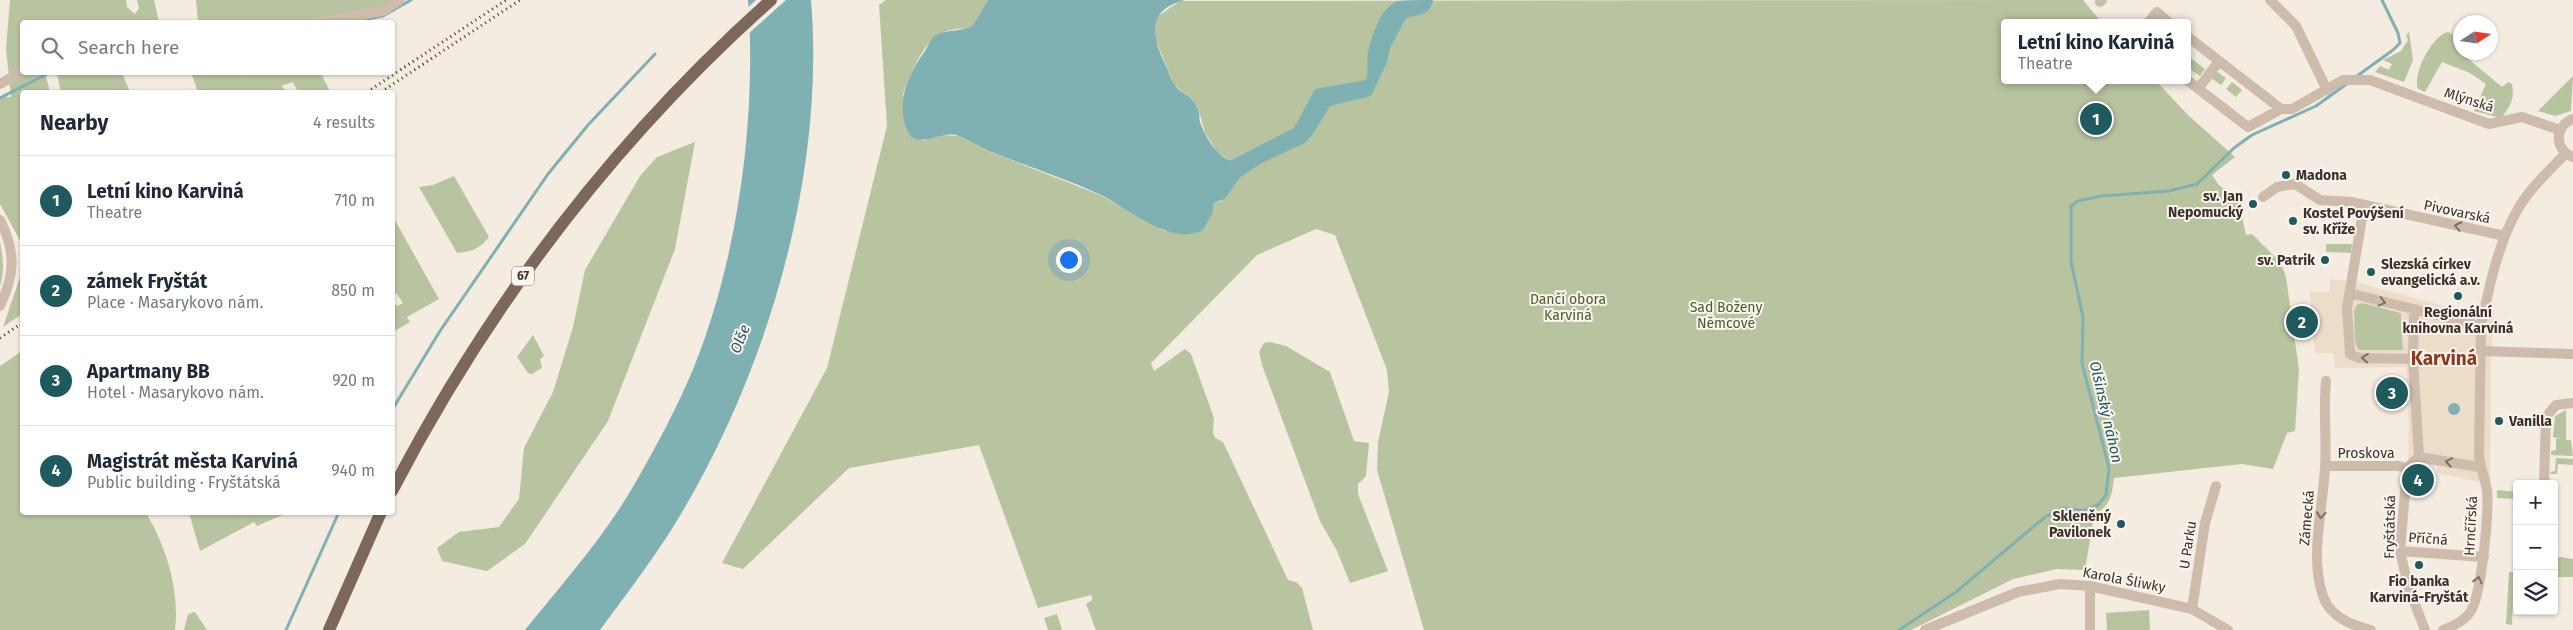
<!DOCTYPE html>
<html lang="en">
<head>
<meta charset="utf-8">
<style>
  body { margin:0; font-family:"Fira Sans",sans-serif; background:#f6f6f7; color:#1f2937 }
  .controls { position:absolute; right:15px; bottom:15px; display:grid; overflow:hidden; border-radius:5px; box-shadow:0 1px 4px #0004 }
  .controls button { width:45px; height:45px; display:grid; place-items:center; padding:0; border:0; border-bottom:1px solid #e0e1e3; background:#fff; color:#1f2937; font:25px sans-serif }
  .compass { position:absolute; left:2453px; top:15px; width:45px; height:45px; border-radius:50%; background:#fff; box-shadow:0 1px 4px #0004; rotate:78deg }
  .you { position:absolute; left:1068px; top:259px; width:18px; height:18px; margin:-12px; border:4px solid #fff; border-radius:50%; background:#1a73e8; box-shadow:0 0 0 8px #1a73e833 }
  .badge { display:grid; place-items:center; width:32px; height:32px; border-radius:50%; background:#1f5a5e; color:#fff; font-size:16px; font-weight:700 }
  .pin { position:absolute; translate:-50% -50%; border:2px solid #fff; box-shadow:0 1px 5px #0006 }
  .popup { position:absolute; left:2001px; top:19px; width:190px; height:65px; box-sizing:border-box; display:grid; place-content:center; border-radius:5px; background:#fff; filter:drop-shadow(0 1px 4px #0005); font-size:16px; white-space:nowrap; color:#747a83 }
  .popup b { font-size:19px; color:#1f2937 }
  .popup::after { content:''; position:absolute; left:50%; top:100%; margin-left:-10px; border:10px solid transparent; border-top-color:#fff }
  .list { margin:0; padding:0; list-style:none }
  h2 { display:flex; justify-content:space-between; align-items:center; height:65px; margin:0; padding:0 20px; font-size:21px }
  h2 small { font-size:16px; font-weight:400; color:#747a83 }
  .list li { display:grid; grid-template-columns:32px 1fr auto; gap:15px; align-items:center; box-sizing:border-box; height:90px; padding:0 20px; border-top:1px solid #e0e1e3 }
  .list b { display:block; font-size:19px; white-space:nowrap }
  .list p { margin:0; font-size:16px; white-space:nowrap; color:#747a83 }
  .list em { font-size:16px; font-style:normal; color:#747a83 }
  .icon { flex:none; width:28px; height:28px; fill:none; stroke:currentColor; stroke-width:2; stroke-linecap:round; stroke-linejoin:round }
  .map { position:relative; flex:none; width:2573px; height:630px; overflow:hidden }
  .search { position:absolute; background:#fff; box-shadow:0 1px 4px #0004; left:20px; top:20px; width:375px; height:55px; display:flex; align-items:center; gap:12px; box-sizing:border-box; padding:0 18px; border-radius:5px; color:#747a83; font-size:19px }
  .panel { position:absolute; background:#fff; box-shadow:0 1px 4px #0004; left:20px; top:90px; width:375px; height:425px; border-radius:5px }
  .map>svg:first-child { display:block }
  .green { fill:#b8c4a0 }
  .plaza { fill:#ecdcc8; fill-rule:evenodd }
  .water { fill:#7fb0b2 }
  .pier { fill:#f4ebe1 }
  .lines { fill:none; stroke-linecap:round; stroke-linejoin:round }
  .stream { stroke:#7fb0b2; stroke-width:3 }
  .street { stroke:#cdbbac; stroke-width:10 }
  .primary { stroke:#7d675c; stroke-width:12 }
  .rail { stroke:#3b302b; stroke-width:3; stroke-dasharray:1 4; stroke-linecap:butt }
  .oneway { stroke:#7d6f65 }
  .poi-dot { fill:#1f5a5e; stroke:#fbf5ee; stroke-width:2 }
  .labels { text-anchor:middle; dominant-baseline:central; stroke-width:4; stroke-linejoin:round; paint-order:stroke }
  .shield { fill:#fbf5ee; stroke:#756b66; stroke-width:1 }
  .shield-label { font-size:12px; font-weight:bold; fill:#3b302b }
  .street-label { font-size:14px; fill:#3b302b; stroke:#fbf5ee }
  .poi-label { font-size:14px; font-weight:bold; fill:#3b302b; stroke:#fbf5ee; text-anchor:start }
  .park-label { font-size:14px; fill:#4a5a2e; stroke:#fbf5ee }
  .water-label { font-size:15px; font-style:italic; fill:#1f5a5e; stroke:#fbf5ee }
  .district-label { font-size:19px; font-weight:bold; fill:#8c3b22; stroke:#fbf5ee }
</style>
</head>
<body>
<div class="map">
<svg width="2573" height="630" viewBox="0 0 2573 630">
  <rect width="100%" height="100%" fill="#f4ebe1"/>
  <path class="green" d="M10,0H126L127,7L135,14L139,8L137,0H154L159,22H22V72L45,73L50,92H22V244L0,204V97H11L6,49Z
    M196,0H400L383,11L320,22H198Z
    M886,0H988L973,25C965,30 956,28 947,31C922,40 912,72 903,94L922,141L942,135L959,136L988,151L1100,195L1165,231L1207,223L1212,213L1213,203L1221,201L1238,179L1228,160L1217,151L1205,133L1198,108L1193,100L1174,85L1155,38L1154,24L1158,16L1180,1L2083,0L2102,23H2005V80H2155L2188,115L2235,157L2212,175L2218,184L2239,203L2246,235L2252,234L2281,263L2286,277L2299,370L2295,431L2287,433L2273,469L2242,464L2114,478C2112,496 2110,506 2094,515L2085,570L2057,569L2013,579L1911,630H1424L1377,470L1378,442L1389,392L1387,370L1335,235L1316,229L1257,255L1151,363L1154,371L1185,349L1191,354L1214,418L1213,432L1215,438L1223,442L1288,580L1296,582L1302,588L1313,630H1096L1086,604L1092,600V595L1038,608L979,445L849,468L743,569L722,563L827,368L887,126L879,5Z
    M2409,32L2413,60L2404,82L2375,72L2380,66L2389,70L2392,64L2383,60L2401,51L2408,40L2406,36Z
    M2448,32L2460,39L2456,47L2460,52L2502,87L2508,82L2512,84C2515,99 2510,107 2501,118L2474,111L2486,84L2470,73L2442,62L2425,92L2418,89C2412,75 2432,35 2448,32Z
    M2187,55L2205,69L2200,76L2187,67Z
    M2216,71L2226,78L2221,85L2211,78Z
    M244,72L321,73L330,92H298L293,82L281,86L288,92H198L191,73H239L243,76Z
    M58,73H122L130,92H61L57,74Z
    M2573,76L2571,111L2555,116L2538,111Z
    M2232,82L2242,90L2236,97L2226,89Z
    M695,142L675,249L608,421L525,544L487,571L442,561L437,548L459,532L499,527L519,499L524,448L553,392L573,327L585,270L640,176L657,157Z
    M454,176L489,237C480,249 470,252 457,253L419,187L433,185Z
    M392,215L439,299L407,317L410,322L393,332V302L397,306L403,303L396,293H393Z
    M0,242C3,257 5,271 0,286Z
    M2326,244H2352L2351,253L2326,252Z
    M22,271V314L3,327Z
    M2363,303L2401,313L2403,350H2359C2352,342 2350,311 2358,304Z
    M533,335L544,356L540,359L542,368L532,374L528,373L517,357Z
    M1270,342L1286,346L1330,372L1354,441L1369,443L1366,476L1358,484V494L1388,571L1350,583L1337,551L1320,521L1262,365L1259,352L1264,343Z
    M22,351V512L146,513C166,546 180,591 175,630H0V366Z
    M2566,410V440H2571L2573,456L2551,455V451L2556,450V439H2560L2553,437L2555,416Z
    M2556,458L2573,459V465L2558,464L2557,474H2551L2550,472L2555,471Z
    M2497,490L2517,492V499L2497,498Z
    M189,513V512L287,513L257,526L254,522L200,551Z
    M2561,557L2573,559V577H2554V558Z
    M2514,566H2517V575L2514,576L2512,625L2506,624L2509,572H2514Z
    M2149,610L2150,630H2107L2106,613Z
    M195,612L207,630H184L188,614Z
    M1057,614L1062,630H1048L1044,618Z"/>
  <path class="plaza" d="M2330,279L2355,282L2463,311L2494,313L2491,352L2490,484L2437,473V466H2431L2430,471L2415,469L2408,462L2409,425L2406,367L2335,368L2334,353H2315L2310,292H2329ZM2363,303L2401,313L2403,350H2359L2355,344L2354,309L2358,304Z"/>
  <path class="water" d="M748,0H811C826,180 764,384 668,535C647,567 623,599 600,630H525C562,584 605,536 634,485C656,447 677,408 694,367C738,258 757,117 748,0Z
    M988,0H1185C1145,10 1152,37 1166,66C1169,72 1171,81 1176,87C1183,94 1192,96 1197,107C1200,112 1199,117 1200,122C1205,137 1216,154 1230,161L1294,128L1315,89L1366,80C1369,72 1366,62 1368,53C1372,35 1380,8 1398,1C1407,0 1424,0 1433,0C1430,16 1419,14 1406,18L1390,48L1387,62L1371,96L1330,106L1313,134L1305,143L1264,162L1240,177L1225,199L1213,203V212L1203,230C1171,247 1128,208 1099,194C1064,178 1026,166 989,151C979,147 969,140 959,136C942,130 927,146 911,137C893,109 907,75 925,51C928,46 931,39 936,35C948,29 962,32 973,25Z
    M2448 409a6 6 0 1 1 12 0a6 6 0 1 1-12 0Z"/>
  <path class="pier" d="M756,0H786L747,35L746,9Z"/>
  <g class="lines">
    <path class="stream" d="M351,22L383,16L411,0
      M2357,76L2393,50L2400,43L2398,33L2382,0
      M0,98L51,72
      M392,410L440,331L548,174L588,125L655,54
      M286,630L339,512
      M1899,630L1956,592L2045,517L2063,508L2084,511L2098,505L2106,495L2109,468L2082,363L2083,317L2071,262V206L2078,201L2101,196L2169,191L2197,184L2234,148L2252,135L2316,106L2348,83"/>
    <path class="street" d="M2270,0L2296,26L2327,90
      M2100,2L2102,0
      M320,22L383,11L400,0
      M2148,23L2157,12L2170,23
      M2187,36L2281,109H2292L2343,80H2370L2489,124L2522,117L2560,130
      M2187,80L2248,127L2281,109
      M0,84L22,71
      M2198,89L2219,61
      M2573,119C2554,126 2554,150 2573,157
      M2263,197L2277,187L2295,184L2320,200L2351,202L2505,236
      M2364,206L2347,308L2350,354L2359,358L2413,359
      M0,220C16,252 15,274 0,306
      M2349,293L2481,326
      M2414,311L2413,359L2419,457
      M2480,351L2573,354
      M2326,381C2323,410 2327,439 2325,468C2323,508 2310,554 2322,593C2328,616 2350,625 2371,630
      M2419,457L2407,468L2400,551L2408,586L2425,630
      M2419,457L2479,467
      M2326,466H2399L2407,468
      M2544,484L2546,417L2556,405L2573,403
      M2400,551L2484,557
      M2192,609L2205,523L2216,486
      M1925,630L2018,592L2060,584L2090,586L2192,609L2228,630
      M2090,630V586
      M2443,630C2454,626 2465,621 2471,611C2482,591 2489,513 2487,490C2485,477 2479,467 2479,453L2481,326C2489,287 2498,243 2518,209C2530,188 2549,171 2566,153"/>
    <path class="primary" d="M392,491C488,306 615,139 771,0
      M329,630L381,512"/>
    <path class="rail" d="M367,92L506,0
      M381,92L520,0
      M0,338L22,323"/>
  </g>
  <defs><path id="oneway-chevron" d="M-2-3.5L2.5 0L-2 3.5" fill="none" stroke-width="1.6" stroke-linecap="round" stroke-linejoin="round" transform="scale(1.25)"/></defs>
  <g class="oneway">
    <use href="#oneway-chevron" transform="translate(2458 226) rotate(-168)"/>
    <use href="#oneway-chevron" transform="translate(2382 302) rotate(15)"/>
    <use href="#oneway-chevron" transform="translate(2365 358) rotate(-175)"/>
    <use href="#oneway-chevron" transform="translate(2449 462) rotate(-170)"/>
    <use href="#oneway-chevron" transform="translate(2321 515) rotate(95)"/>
    <use href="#oneway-chevron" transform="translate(2478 580) rotate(-76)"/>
  </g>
  <g class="poi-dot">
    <circle cx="2286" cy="175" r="5"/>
    <circle cx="2253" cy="204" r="5"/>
    <circle cx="2293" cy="221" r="5"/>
    <circle cx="2325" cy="260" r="5"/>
    <circle cx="2371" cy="272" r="5"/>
    <circle cx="2458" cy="296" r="5"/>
    <circle cx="2499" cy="421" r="5"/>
    <circle cx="2121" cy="524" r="5"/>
    <circle cx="2419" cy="565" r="5"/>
  </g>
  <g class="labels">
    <rect class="shield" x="512" y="266.5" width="22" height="19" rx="4"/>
    <g class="shield-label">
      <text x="523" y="276">67</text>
    </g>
    <g class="street-label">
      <text transform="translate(2469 100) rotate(18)">Mlýnská</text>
      <text transform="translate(2457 212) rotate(12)">Pivovarská</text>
      <text x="2366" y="453">Proskova</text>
      <text transform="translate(2307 518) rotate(-85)">Zámecká</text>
      <text transform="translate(2471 526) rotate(-87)">Hrnčířská</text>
      <text transform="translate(2390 527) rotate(-89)">Fryštátská</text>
      <text transform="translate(2428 539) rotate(4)">Příčná</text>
      <text transform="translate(2188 545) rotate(-81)">U Parku</text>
      <text transform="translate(2124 580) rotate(11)">Karola Śliwky</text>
    </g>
    <g class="poi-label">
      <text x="2296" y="175">Madona</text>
      <text x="2243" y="196" text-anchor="end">sv. Jan<tspan x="2243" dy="16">Nepomucký</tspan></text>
      <text x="2303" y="213">Kostel Povýšení<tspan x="2303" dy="16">sv. Kříže</tspan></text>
      <text x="2315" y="260" text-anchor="end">sv. Patrik</text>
      <text x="2381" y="264">Slezská církev<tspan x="2381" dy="16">evangelická a.v.</tspan></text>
      <text x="2458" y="312" text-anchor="middle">Regionální<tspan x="2458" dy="16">knihovna Karviná</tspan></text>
      <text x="2509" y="421">Vanilla</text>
      <text x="2111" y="516" text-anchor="end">Skleněný<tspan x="2111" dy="16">Pavilonek</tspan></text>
      <text x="2419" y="581" text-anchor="middle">Fio banka<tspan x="2419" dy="16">Karviná-Fryštát</tspan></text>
    </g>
    <g class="park-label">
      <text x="1568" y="299">Dančí obora<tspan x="1568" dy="16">Karviná</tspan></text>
      <text x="1726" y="307">Sad Boženy<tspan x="1726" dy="16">Němcové</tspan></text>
    </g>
    <g class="water-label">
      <text transform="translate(740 339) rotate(-68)">Olše</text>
      <text transform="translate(2106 412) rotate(77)">Olšinský náhon</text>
    </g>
    <g class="district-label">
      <text x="2444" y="358">Karviná</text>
    </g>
  </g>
</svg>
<div class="controls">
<button>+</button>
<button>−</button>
<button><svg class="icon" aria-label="layers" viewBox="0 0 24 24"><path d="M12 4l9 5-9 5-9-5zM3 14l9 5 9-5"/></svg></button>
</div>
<svg class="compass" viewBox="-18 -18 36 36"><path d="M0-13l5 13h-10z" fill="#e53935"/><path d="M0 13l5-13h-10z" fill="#747a83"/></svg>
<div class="you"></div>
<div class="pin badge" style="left:2096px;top:119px">1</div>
<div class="popup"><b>Letní kino Karviná</b>Theatre</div>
<div class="pin badge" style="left:2302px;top:322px">2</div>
<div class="pin badge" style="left:2392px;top:393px">3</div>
<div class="pin badge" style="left:2418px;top:480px">4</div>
<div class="search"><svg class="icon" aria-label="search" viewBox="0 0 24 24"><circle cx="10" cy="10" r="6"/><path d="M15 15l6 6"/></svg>Search here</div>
<section class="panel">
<h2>Nearby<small>4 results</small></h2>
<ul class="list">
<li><span class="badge">1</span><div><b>Letní kino Karviná</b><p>Theatre</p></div><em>710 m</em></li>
<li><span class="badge">2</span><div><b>zámek Fryštát</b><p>Place · Masarykovo nám.</p></div><em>850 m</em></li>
<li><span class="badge">3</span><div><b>Apartmany BB</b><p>Hotel · Masarykovo nám.</p></div><em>920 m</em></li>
<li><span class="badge">4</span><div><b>Magistrát města Karviná</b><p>Public building · Fryštátská</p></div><em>940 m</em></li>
</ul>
</section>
</div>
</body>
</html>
